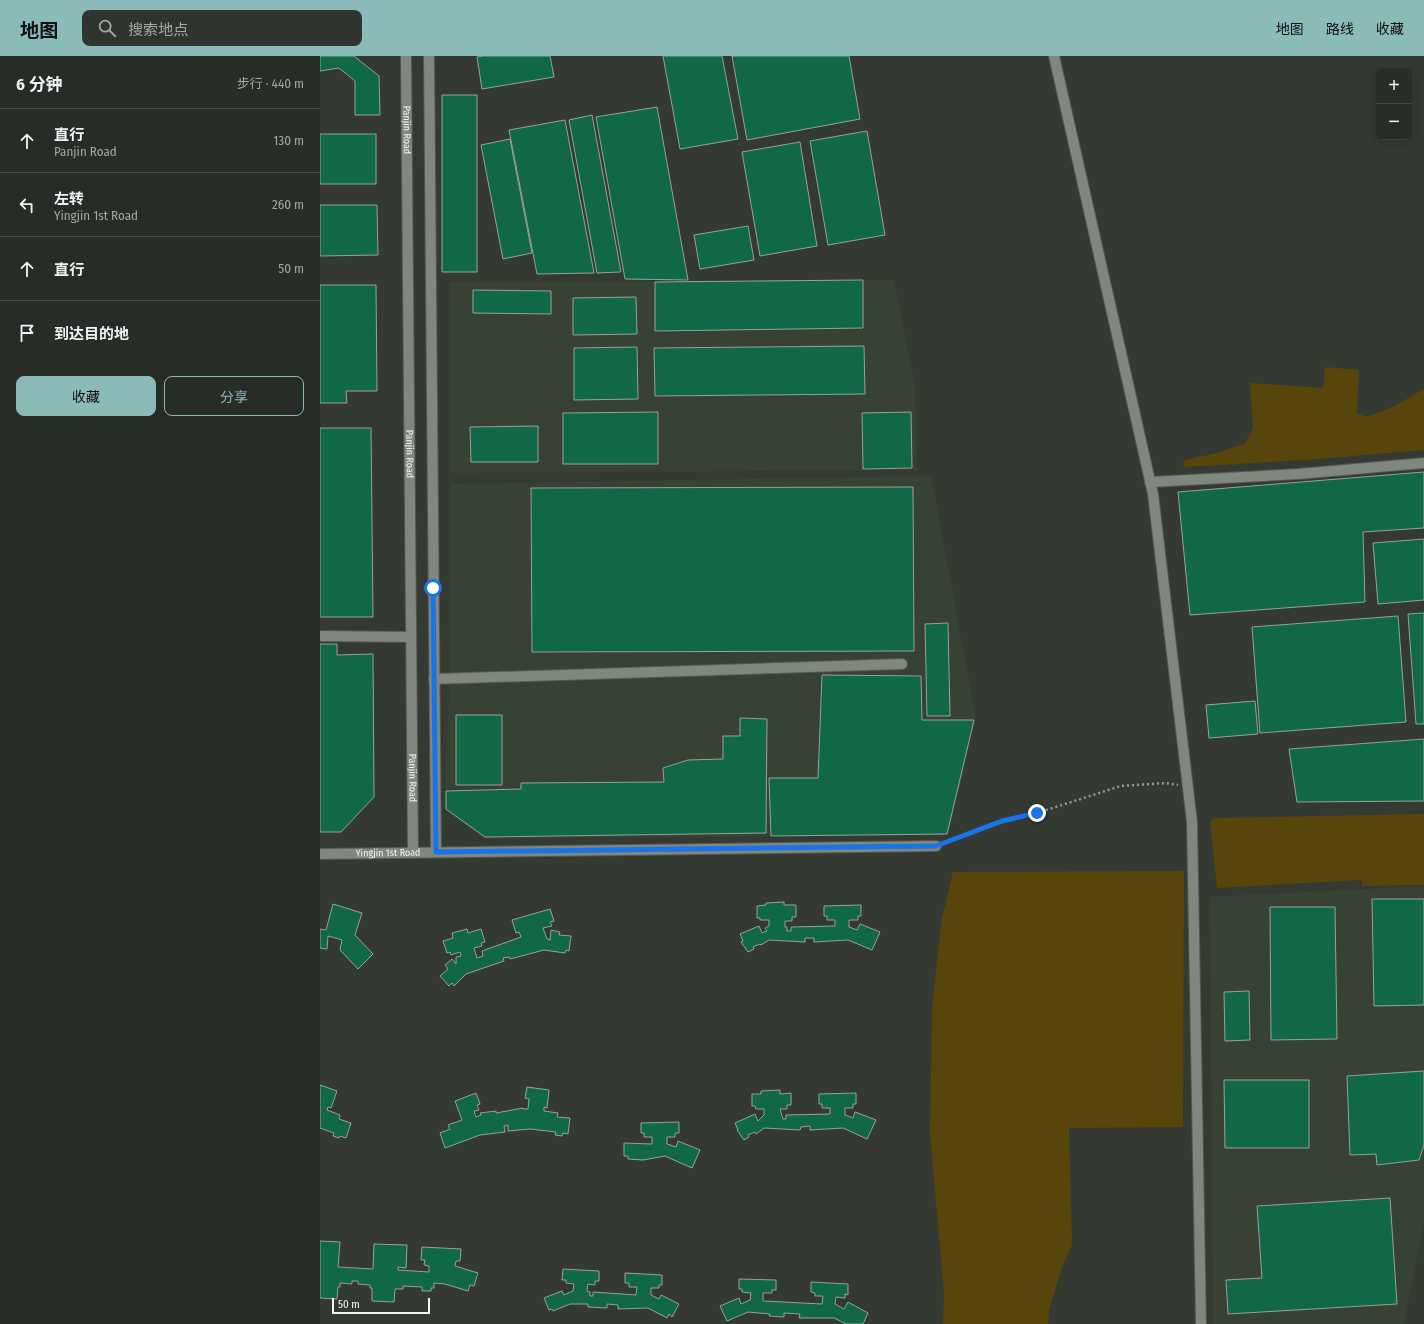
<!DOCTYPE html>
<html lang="zh">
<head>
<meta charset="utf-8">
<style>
  body { margin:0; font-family:"Fira Sans Condensed","Noto Sans SC",sans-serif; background:#2f342e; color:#f1f3f6 }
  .controls { position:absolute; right:12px; top:12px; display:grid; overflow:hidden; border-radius:8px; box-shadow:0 2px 10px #0003 }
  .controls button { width:36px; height:36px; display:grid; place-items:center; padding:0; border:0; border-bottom:1px solid #434843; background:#272c26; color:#f1f3f6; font:20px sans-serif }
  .scale { position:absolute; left:12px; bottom:10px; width:98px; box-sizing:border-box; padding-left:4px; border:2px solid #f2f6f1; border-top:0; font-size:11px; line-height:14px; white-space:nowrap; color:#f2f6f1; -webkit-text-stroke:3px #343a32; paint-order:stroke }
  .stop { position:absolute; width:12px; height:12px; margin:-9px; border:3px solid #1a73e8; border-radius:50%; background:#fff }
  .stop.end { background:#1a73e8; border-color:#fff; box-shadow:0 1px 4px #0008 }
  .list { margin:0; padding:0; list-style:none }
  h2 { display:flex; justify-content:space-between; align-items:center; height:52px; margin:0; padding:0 16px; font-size:17px }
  h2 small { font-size:13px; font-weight:400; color:#a4a7a7 }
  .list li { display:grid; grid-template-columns:26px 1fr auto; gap:12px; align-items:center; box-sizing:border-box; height:64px; padding:0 16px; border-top:1px solid #434843 }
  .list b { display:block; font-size:15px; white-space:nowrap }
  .list p { margin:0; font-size:13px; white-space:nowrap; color:#a4a7a7 }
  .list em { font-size:13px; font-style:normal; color:#a4a7a7 }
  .actions { display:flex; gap:8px; padding:12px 16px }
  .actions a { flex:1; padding:9px 0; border:1px solid #8bbbb9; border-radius:8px; text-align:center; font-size:14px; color:#8bbbb9 }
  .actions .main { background:#8bbbb9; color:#111 }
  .icon { flex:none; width:22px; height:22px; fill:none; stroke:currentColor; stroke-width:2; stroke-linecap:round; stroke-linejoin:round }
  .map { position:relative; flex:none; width:1104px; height:1268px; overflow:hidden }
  header { display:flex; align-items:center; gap:24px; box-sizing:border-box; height:56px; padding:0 20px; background:#8bbbb9; color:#111 }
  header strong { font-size:19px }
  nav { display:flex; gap:22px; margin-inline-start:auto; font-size:14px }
  .search { width:280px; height:36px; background:#2f342e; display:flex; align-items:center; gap:10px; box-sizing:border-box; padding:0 14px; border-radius:8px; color:#a4a7a7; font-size:15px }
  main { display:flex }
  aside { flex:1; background:#272c26 }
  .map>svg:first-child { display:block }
  .built { fill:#384234 }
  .green { fill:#57450c }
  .building { fill:#106847; stroke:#97a29c }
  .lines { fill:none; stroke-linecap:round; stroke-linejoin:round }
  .minor-casing { stroke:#535851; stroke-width:12 }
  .path { stroke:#979c95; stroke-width:2.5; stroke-dasharray:2 3; stroke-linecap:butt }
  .minor { stroke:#80877e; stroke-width:10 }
  .route { stroke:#1a73e8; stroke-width:5 }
  .labels { text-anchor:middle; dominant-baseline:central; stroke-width:3.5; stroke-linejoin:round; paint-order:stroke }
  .street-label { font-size:10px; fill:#f2f6f1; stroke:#343a32 }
</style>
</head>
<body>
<header>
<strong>地图</strong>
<div class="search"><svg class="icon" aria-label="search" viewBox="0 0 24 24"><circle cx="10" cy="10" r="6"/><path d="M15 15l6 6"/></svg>搜索地点</div>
<nav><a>地图</a><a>路线</a><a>收藏</a></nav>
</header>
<main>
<aside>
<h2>6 分钟<small>步行 · 440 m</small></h2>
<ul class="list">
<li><svg class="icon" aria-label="ahead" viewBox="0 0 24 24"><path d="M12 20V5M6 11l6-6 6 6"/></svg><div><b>直行</b><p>Panjin Road</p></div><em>130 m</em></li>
<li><svg class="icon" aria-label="left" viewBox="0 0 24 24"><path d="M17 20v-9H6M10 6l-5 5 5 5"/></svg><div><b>左转</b><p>Yingjin 1st Road</p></div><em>260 m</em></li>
<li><svg class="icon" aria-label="ahead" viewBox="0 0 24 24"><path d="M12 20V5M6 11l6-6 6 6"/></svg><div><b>直行</b></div><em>50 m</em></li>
<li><svg class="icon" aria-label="arrive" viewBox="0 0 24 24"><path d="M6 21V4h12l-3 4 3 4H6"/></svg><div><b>到达目的地</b></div></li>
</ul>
<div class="actions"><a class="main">收藏</a><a>分享</a></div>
</aside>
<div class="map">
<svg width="1104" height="1268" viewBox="0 0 1104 1268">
  <rect width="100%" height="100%" fill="#343a32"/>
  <path class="built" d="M574,224L595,331L597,414L130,417L129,226Z
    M611,420L656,662L628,779L165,783L124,754L129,634L130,428Z
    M1104,830V1167L1084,1268H893L890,841Z"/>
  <path class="green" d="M1005,311L1039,314L1037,357L1046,361L1073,351L1104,333V394L985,404L863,411L864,404L897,397L926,387L933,372L930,327L1003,332Z
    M1104,758V829L1042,830L1041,824L897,832L890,766L894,762Z
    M864,815L863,1071L749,1072L752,1189L742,1211L729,1254L728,1268H623L624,1238L610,1077L612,954L621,867L633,816Z"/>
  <path class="building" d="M0,0H34L59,20L60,59H35V25L19,12L0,15Z
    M163,0H230L234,21L162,33L157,1Z
    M343,0H402L418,83L360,93Z
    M412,0H529L540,63L427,84Z
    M122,39H157V216H122Z
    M337,51L368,224L305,223L276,61Z
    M272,59L301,216L277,217L249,64Z
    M245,64L274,217L217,218L189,74Z
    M547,75L565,179L508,189L490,85Z
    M0,78H56V128H0Z
    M190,83L212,197L183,203L161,89Z
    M480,86L497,190L440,200L422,96Z
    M0,149H57L58,199L0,200Z
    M428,170L434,204L380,213L374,179Z
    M543,224V272L335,275V226Z
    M0,229H56L57,335H26L27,347H0Z
    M153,234L231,235V258L153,257Z
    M316,241L317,278L253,279V242Z
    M544,290L545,338L335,340L334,292Z
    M317,291L318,343L254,344V292Z
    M338,356V408H243V357Z
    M591,356L592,412L543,413L542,357Z
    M218,370V406H151L150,371Z
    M0,372H51L53,561H0Z
    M1104,416V472L1043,476L1045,546L870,559L858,436Z
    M593,431L594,595L212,596L211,432Z
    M1104,483V544L1058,548L1053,487Z
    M1104,557V668H1096L1088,558Z
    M1078,560L1086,666L940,677L932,571Z
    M628,567L630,660H607L605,568Z
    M0,588H17V599L53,598L54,741L21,776H0Z
    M502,619L601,620L602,664H654L627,778L451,780L449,722H498Z
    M935,645L938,678L889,682L886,649Z
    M136,659H182V729H136Z
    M420,662L447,663L446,777L165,781L126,753V735L201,733V727L344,726L343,712L368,704L403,703V680H420Z
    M1104,683V745L977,746L969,693Z
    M1052,843H1104V949L1054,950Z
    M464,846V849H476V861H472V865H465V871H467V875H471V871L515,870V864H507V860H504V850L541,849V860H538V864H529V871L537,874L540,868L560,876L552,894L528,884L494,886V882H485V886L449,884L441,889L440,888L433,891L434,893L428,896L421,886L423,885L420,878L439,870L442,877L447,875L445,872L449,870V864H440V862H437V850L446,849V847Z
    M13,848L42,857L35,879L53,898L38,913L20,894L22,884L8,880L7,893L0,892V873L6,874Z
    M950,851H1015L1017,983L951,984Z
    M230,853L234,865L230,866L232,870L223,872L227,883L230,884L231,874L240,876L239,879L251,880L249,895L246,894L245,897L224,894L190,903L189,901L183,902L184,905L146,918L134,930L132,927L129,930L120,920L128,913L125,909L132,903L136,908V901L141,900L140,896L131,899L130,896L127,897L123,885L133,882L132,877L147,873L148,877L161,873L165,886L161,887L162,890L154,892L157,902L163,900L162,895L201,881L199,876L196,877L192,864Z
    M929,935L930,984L905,985L904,936Z
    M1104,1015V1089L1099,1104L1057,1109L1056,1098L1030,1099L1027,1020Z
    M904,1024H989V1092H905Z
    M0,1029L17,1035L11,1052L8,1051L7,1054L20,1059L19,1063L31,1067L26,1082L20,1080L19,1082L13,1080L14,1077L0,1072Z
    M207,1031L229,1034L227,1052L224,1051V1055L238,1057L237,1061L250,1062L248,1078L243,1077L242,1080L235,1079L236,1076L210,1073L188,1075V1069L186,1070H184L185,1076L160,1079L125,1092L120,1077L130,1073L128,1069L142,1064L135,1045L156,1037L160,1048L157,1049L159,1054L154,1055L156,1061L161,1059L160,1057L176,1055V1057L203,1052V1053H208L209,1043L205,1042Z
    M460,1034V1038L471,1037V1049H467V1053H460L463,1063H466V1059L510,1058V1052H502V1048H499V1038L536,1037V1048H533V1052H525V1059L533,1062L535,1056L556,1064L547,1083L523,1072L490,1074V1070L481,1071L480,1074L444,1072L436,1078L435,1076L428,1079L429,1081L424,1084L417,1074H418L415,1067L435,1058L438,1065L444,1059V1053H436L435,1050H432V1038H441V1035Z
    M359,1066V1077H355V1081H347V1088L356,1091L358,1085L380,1094L372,1112L345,1100L323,1104L308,1103V1100H304V1087L332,1088V1081H324V1077H321V1067Z
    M1070,1142L1077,1248L908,1258L906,1224L942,1222L937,1150Z
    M0,1185L20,1186L18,1211L53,1213L54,1188L87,1189L86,1212L78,1211V1214L109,1216V1210L104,1209L105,1204H101L102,1191L141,1193L140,1205H136L135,1210L158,1217L154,1230L150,1229L148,1235L125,1228L114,1227V1232H111V1235H102V1231L83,1230V1233H75L74,1246L52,1245V1232H50V1229L38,1228V1225H32V1228L20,1227V1231H18L17,1243L0,1242Z
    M243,1213L279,1215V1225H275V1229L268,1228L267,1235L270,1236V1240H273V1236L316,1239L317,1231H309V1227H305V1217L342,1219V1229H339V1232H331V1239L339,1243L341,1239L359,1248L352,1261L349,1258L347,1262L328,1252L298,1253V1249L287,1248V1252L268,1251V1248H250L233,1255L232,1253L229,1254L224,1242L242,1235L244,1239L253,1235L254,1228L246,1227V1224H242Z
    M419,1223L456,1224V1234H452V1237H443V1245L502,1248L503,1240H495V1237L491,1236V1226L528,1228V1239L525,1238V1242L516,1241L515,1248L524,1253L528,1246L548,1257L543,1268H526L514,1262H479L480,1258L464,1257V1261L449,1260L450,1258L428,1256L407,1265L400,1250L419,1242L421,1248L430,1244L431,1237L422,1236V1233H419Z"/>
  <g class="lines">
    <defs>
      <g id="minor">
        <path id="s1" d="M86,0L93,796"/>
        <path d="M109,0L116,796"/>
        <path d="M734,0L833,438L872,766L881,1268"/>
        <path d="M830,426L978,418L1104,407"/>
        <path d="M0,580L90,581"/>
        <path d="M114,623L582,608"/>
        <path id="s2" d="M0,798L616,790"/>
      </g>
    </defs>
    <use href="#minor" class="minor-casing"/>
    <path class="path" d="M626,786L682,765L717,757L801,730L846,727L858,729"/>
    <use href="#minor" class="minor"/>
  </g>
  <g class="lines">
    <path class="route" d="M113,532L116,796L616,790L682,765L717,757"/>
  </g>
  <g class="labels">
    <g class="street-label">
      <text stroke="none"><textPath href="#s1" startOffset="74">Panjin Road</textPath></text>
      <text stroke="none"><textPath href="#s1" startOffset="398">Panjin Road</textPath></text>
      <text stroke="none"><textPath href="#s1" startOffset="722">Panjin Road</textPath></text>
      <text stroke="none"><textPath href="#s2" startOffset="68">Yingjin 1st Road</textPath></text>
    </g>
  </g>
</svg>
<div class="controls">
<button>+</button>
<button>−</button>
</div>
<div class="scale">50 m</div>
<div class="stop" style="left:113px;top:532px"></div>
<div class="stop end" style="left:717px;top:757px"></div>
</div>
</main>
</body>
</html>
